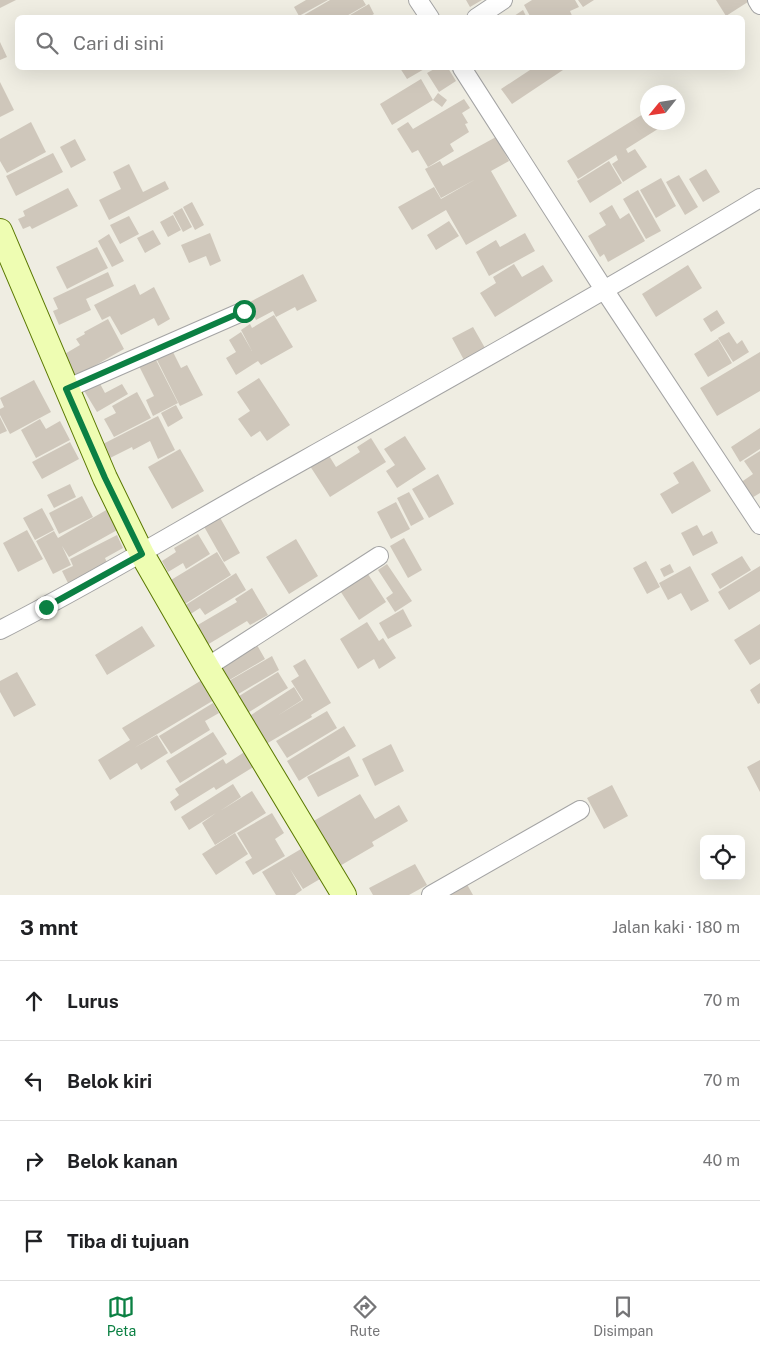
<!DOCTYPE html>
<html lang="id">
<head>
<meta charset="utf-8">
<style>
  body { margin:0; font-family:"Public Sans",sans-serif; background:#f2f2f2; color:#202124 }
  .controls { position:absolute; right:15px; bottom:15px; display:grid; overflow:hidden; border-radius:8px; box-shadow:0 5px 20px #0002 }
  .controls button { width:45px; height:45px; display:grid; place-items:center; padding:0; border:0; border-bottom:1px solid #e0e0e0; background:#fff; color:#202124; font:25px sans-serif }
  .compass { position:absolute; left:640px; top:85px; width:45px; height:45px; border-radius:50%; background:#fff; box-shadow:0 5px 20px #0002; rotate:240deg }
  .stop { position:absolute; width:15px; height:15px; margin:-11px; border:4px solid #0b8043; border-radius:50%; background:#fff }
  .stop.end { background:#0b8043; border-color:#fff; box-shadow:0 1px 5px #0008 }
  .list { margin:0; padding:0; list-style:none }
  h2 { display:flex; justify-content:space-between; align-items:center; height:65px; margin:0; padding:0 20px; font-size:21px }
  h2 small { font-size:16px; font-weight:400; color:#757577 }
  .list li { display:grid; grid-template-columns:32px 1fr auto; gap:15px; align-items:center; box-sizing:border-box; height:80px; padding:0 20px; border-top:1px solid #e0e0e0 }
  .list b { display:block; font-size:19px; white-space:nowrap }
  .list em { font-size:16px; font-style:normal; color:#757577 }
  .icon { flex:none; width:28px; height:28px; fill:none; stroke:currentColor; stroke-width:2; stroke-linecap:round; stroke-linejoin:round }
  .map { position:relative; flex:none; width:760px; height:895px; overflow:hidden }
  .search { position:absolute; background:#fff; box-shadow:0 5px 20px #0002; left:15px; right:15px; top:15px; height:55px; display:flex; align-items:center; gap:12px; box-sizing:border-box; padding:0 18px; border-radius:8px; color:#757577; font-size:19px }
  .sheet { height:385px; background:#fff }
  nav { display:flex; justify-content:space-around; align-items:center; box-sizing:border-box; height:70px; border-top:1px solid #e0e0e0; background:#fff; font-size:14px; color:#757577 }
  nav a { display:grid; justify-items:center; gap:2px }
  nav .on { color:#0b8043 }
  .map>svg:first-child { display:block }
  .building { fill:#cfc7bb }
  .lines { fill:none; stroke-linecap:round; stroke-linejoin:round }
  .street-casing { stroke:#a4a4a4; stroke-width:20 }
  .secondary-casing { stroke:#5a7800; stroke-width:26 }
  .street { stroke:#fff; stroke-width:18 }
  .secondary { stroke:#eefdb2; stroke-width:24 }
  .route { stroke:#0b8043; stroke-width:6 }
</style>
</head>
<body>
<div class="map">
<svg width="760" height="895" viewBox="0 0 760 895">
  <rect width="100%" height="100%" fill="#efede2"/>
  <path class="building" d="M0,0H16L0,8Z
    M306,0H328L299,16L294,7Z
    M330,0H363L366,5L343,18H299Z
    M466,0H482L470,7Z
    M532,0H575L579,7L570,11L573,18H531L524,5Z
    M578,0H594L583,7Z
    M716,0H751L726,16Z
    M369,4L374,14L367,18H345Z
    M523,10L527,18H511Z
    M0,42L7,57L0,60Z
    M400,68H426L407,79Z
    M436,68H448L456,81L439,92L427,73Z
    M533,68H566L512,104L501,89Z
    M421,79L433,100L392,125L380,104Z
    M0,82L14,110L0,117Z
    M438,93L447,100L442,107L433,100Z
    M464,99L470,108L462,113L468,123L465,124L469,132L450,144L454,151L428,167L418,150L412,153L397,129L408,122L413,129Z
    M648,111V122H669L626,149L628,153L635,149L647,167L623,182L612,164L618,160L616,155L578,179L567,161Z
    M31,122L46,152L7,173L0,161V139Z
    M496,137L509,161L491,171L517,216L466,245L446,210L412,230L398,207L434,187L441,199L476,179L441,198L425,169L440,161L443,166Z
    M75,139L86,160L71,168L60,147Z
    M53,153L63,172L16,196L6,176Z
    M609,161L622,183L590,203L577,181Z
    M129,164L143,192L165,181L169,189L109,220L99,200L121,189L113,172Z
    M706,169L720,192L703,202L689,179Z
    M679,175L698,207L685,215L666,182Z
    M661,178L676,206L656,218L640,190Z
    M68,188L78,206L32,229L30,226L23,229L18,219L25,216L23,211Z
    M638,190L661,231L646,239L623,199Z
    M192,202L204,225L195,230L183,207Z
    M612,205L620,219L629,213L645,241L608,262L604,254L600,257L588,236L606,225L599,213Z
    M182,208L192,227L183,232L173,213Z
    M173,215L181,230L168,237L160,222Z
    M129,216L139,234L120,244L110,225Z
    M449,221L459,236L436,250L427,235Z
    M153,230L161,244L145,253L137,238Z
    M210,233L221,261L210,266L206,256L189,263L181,245Z
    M525,233L535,251L489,276L476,252L496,240L500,247Z
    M109,234L124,261L112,267L98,241Z
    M97,247L108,268L67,289L56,267Z
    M514,264L522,277L543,265L553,281L495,317L480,293L496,283L493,277Z
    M688,265L702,288L656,317L642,294Z
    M108,272L114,286L86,299L91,310L59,325L53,311L58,309L53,298Z
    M303,274L317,301L297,311L295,307L276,317L273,311L256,320L248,303Z
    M135,284L140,295L154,287L170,319L158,326L154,318L121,335L110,316L102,320L94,305Z
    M717,310L725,323L711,332L703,319Z
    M274,315L293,347L261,365L258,361L236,375L226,358L236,352L229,340L241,332L252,351L241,330L250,324L252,328Z
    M108,319L124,349L75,377L63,355L80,345L76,339L85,334L84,332Z
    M473,327L485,348L464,360L452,338Z
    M729,332L737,344L742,340L749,352L733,362L718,338Z
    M718,339L732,363L708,377L694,354Z
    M171,348L181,368L187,365L203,395L180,406L155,356Z
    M760,352V391L717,416L700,388Z
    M154,356L178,403L153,416L146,400L154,396L138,364Z
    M259,378L290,425L267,441L260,431L251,437L238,419L250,411L237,392Z
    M34,380L51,412L10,434L0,415V409L4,407L0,398Z
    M98,380L105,393L122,384L128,394L97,412L83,389Z
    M137,392L151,418L114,437L104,419L116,413L112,406Z
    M176,405L183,418L168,427L161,413Z
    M158,416L175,450L158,459L150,441L133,450L132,447L106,460L99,446Z
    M0,417L7,431L0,434Z
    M40,419L46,429L60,421L70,440L36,458L21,430Z
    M760,428V449L740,462L731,447Z
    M405,436L426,469L397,488L386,471L395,465L384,449Z
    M371,438L386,462L330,497L310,466L328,454L336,467L360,452L357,447Z
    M70,442L79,459L42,479L32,462Z
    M180,449L204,491L172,509L148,467Z
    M760,451V493L750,499L740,483L753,474L744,461Z
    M693,461L711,491L672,514L660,494L679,483L673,473Z
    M438,474L454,504L429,518L412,489Z
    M70,484L76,497L54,508L47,495Z
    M409,492L424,519L411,526L397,498Z
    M82,496L93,517L59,534L49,513Z
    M396,502L410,529L391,539L377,512Z
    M42,508L54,530L35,540L23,518Z
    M108,509L119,529L69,557L62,546L71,565L53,574L36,541L54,531L58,538Z
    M218,514L240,553L224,562L202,523Z
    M697,525L703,536L712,531L718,543L693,556L681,533Z
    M27,530L43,559L18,572L3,543Z
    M198,534L210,554L186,569L183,563L168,572L162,561L176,552L174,548Z
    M117,535L123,548L105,558L108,565L69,585L62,571L73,566L70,559Z
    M404,538L422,570L408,578L390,546Z
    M296,539L318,576L289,594L266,557Z
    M217,552L231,575L185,604L171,580Z
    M742,556L751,570L720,589L711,574Z
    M646,561L660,587L647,594L633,568Z
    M387,564L412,601L395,612L386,598L393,593L378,570Z
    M670,564L674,572L664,577L660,569Z
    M690,566L709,601L691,611L681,593L668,600L659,583Z
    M760,566V591L729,610L718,592Z
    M366,571L386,602L359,620L339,589Z
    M236,573L246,590L205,615L200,608L189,615L184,606Z
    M252,588L268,615L250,625L247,621L207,645L196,626L237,602L235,599Z
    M403,609L412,626L388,639L379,623Z
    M367,622L379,641L383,638L396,658L379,669L374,659L358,669L340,639Z
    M760,624V659L750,665L734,640Z
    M142,626L155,646L107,675L95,655Z
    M257,645L265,659L226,682L218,667Z
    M272,656L279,670L235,696L227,682Z
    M305,659L331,703L311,715L312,717L261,747L245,719L294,687L302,700L277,716L303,700L291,681L299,676L293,666Z
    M17,672L36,705L14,717L0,692V681Z
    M278,672L288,688L246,714L236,698Z
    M202,680L214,700L134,748L157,735L168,753L141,770L137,763L110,780L98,760L130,740L122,728Z
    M760,683V703L758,704L750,690Z
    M213,703L219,713L205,721L210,730L171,754L159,736Z
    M327,711L337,728L287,758L276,741Z
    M344,726L356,746L299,781L287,761Z
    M213,732L227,754L180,783L166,761Z
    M391,744L404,771L375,786L362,759Z
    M246,751L255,766L216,790L214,787L175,811L170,802L179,795L175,789L223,759L226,764Z
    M349,756L359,776L318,797L307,777Z
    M760,760V792L747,767Z
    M233,784L241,797L220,811L252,791L266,813L215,845L202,823L216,813L189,830L181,817Z
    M612,785L628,816L604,829L587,798Z
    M360,794L375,819L399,805L408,821L372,842L374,846L338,867L312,822Z
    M272,813L284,833L275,839L285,856L253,875L245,862L252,858L237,833Z
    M235,833L248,854L216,875L202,854Z
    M301,849L320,879L303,889L290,869L302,890L295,895H276L262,872Z
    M415,864L427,885L409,895H373L369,888Z
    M464,879L473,895H438Z"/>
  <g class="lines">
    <defs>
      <path id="street" d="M418,0L430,18
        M757,0L760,5
        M476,18L503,0
        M462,68L605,291L760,525
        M66,389L244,311
        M0,630C93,583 181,529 272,478C436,386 599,295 760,198
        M207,667L379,556
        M431,895L580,810"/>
      <path id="secondary" d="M0,231L105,478L142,554L207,667L344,895"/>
    </defs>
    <use href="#street" class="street-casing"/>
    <use href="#secondary" class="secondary-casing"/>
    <use href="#street" class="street"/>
    <use href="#secondary" class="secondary"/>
  </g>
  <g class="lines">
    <path class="route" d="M46,607L142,554L105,478L66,389L244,311"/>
  </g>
</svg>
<div class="controls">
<button><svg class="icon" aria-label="locate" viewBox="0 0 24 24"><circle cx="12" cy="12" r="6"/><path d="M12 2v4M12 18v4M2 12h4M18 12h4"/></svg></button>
</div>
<svg class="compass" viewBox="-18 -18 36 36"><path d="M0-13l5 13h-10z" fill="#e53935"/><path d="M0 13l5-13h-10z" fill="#757577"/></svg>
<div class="stop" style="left:244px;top:311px"></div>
<div class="stop end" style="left:46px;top:607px"></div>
<div class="search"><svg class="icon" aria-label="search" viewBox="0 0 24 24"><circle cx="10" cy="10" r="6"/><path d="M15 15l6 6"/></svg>Cari di sini</div>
</div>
<section class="sheet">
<h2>3 mnt<small>Jalan kaki · 180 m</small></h2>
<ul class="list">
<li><svg class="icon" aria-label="ahead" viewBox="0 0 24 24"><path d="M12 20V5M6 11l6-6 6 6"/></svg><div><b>Lurus</b></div><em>70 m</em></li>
<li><svg class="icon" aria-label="left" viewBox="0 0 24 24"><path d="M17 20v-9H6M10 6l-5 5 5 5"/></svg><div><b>Belok kiri</b></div><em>70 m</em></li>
<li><svg class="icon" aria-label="right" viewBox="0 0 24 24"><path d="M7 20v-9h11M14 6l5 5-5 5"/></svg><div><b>Belok kanan</b></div><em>40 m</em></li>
<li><svg class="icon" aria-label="arrive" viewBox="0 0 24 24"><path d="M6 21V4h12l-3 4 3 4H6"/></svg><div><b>Tiba di tujuan</b></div></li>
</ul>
</section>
<nav>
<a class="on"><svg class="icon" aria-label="map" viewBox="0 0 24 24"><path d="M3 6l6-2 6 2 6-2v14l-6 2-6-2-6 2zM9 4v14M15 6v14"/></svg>Peta</a>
<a><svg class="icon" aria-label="directions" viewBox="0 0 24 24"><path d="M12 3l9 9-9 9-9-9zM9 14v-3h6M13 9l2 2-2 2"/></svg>Rute</a>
<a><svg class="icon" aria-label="saved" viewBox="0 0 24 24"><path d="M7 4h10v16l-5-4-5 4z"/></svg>Disimpan</a>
</nav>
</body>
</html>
